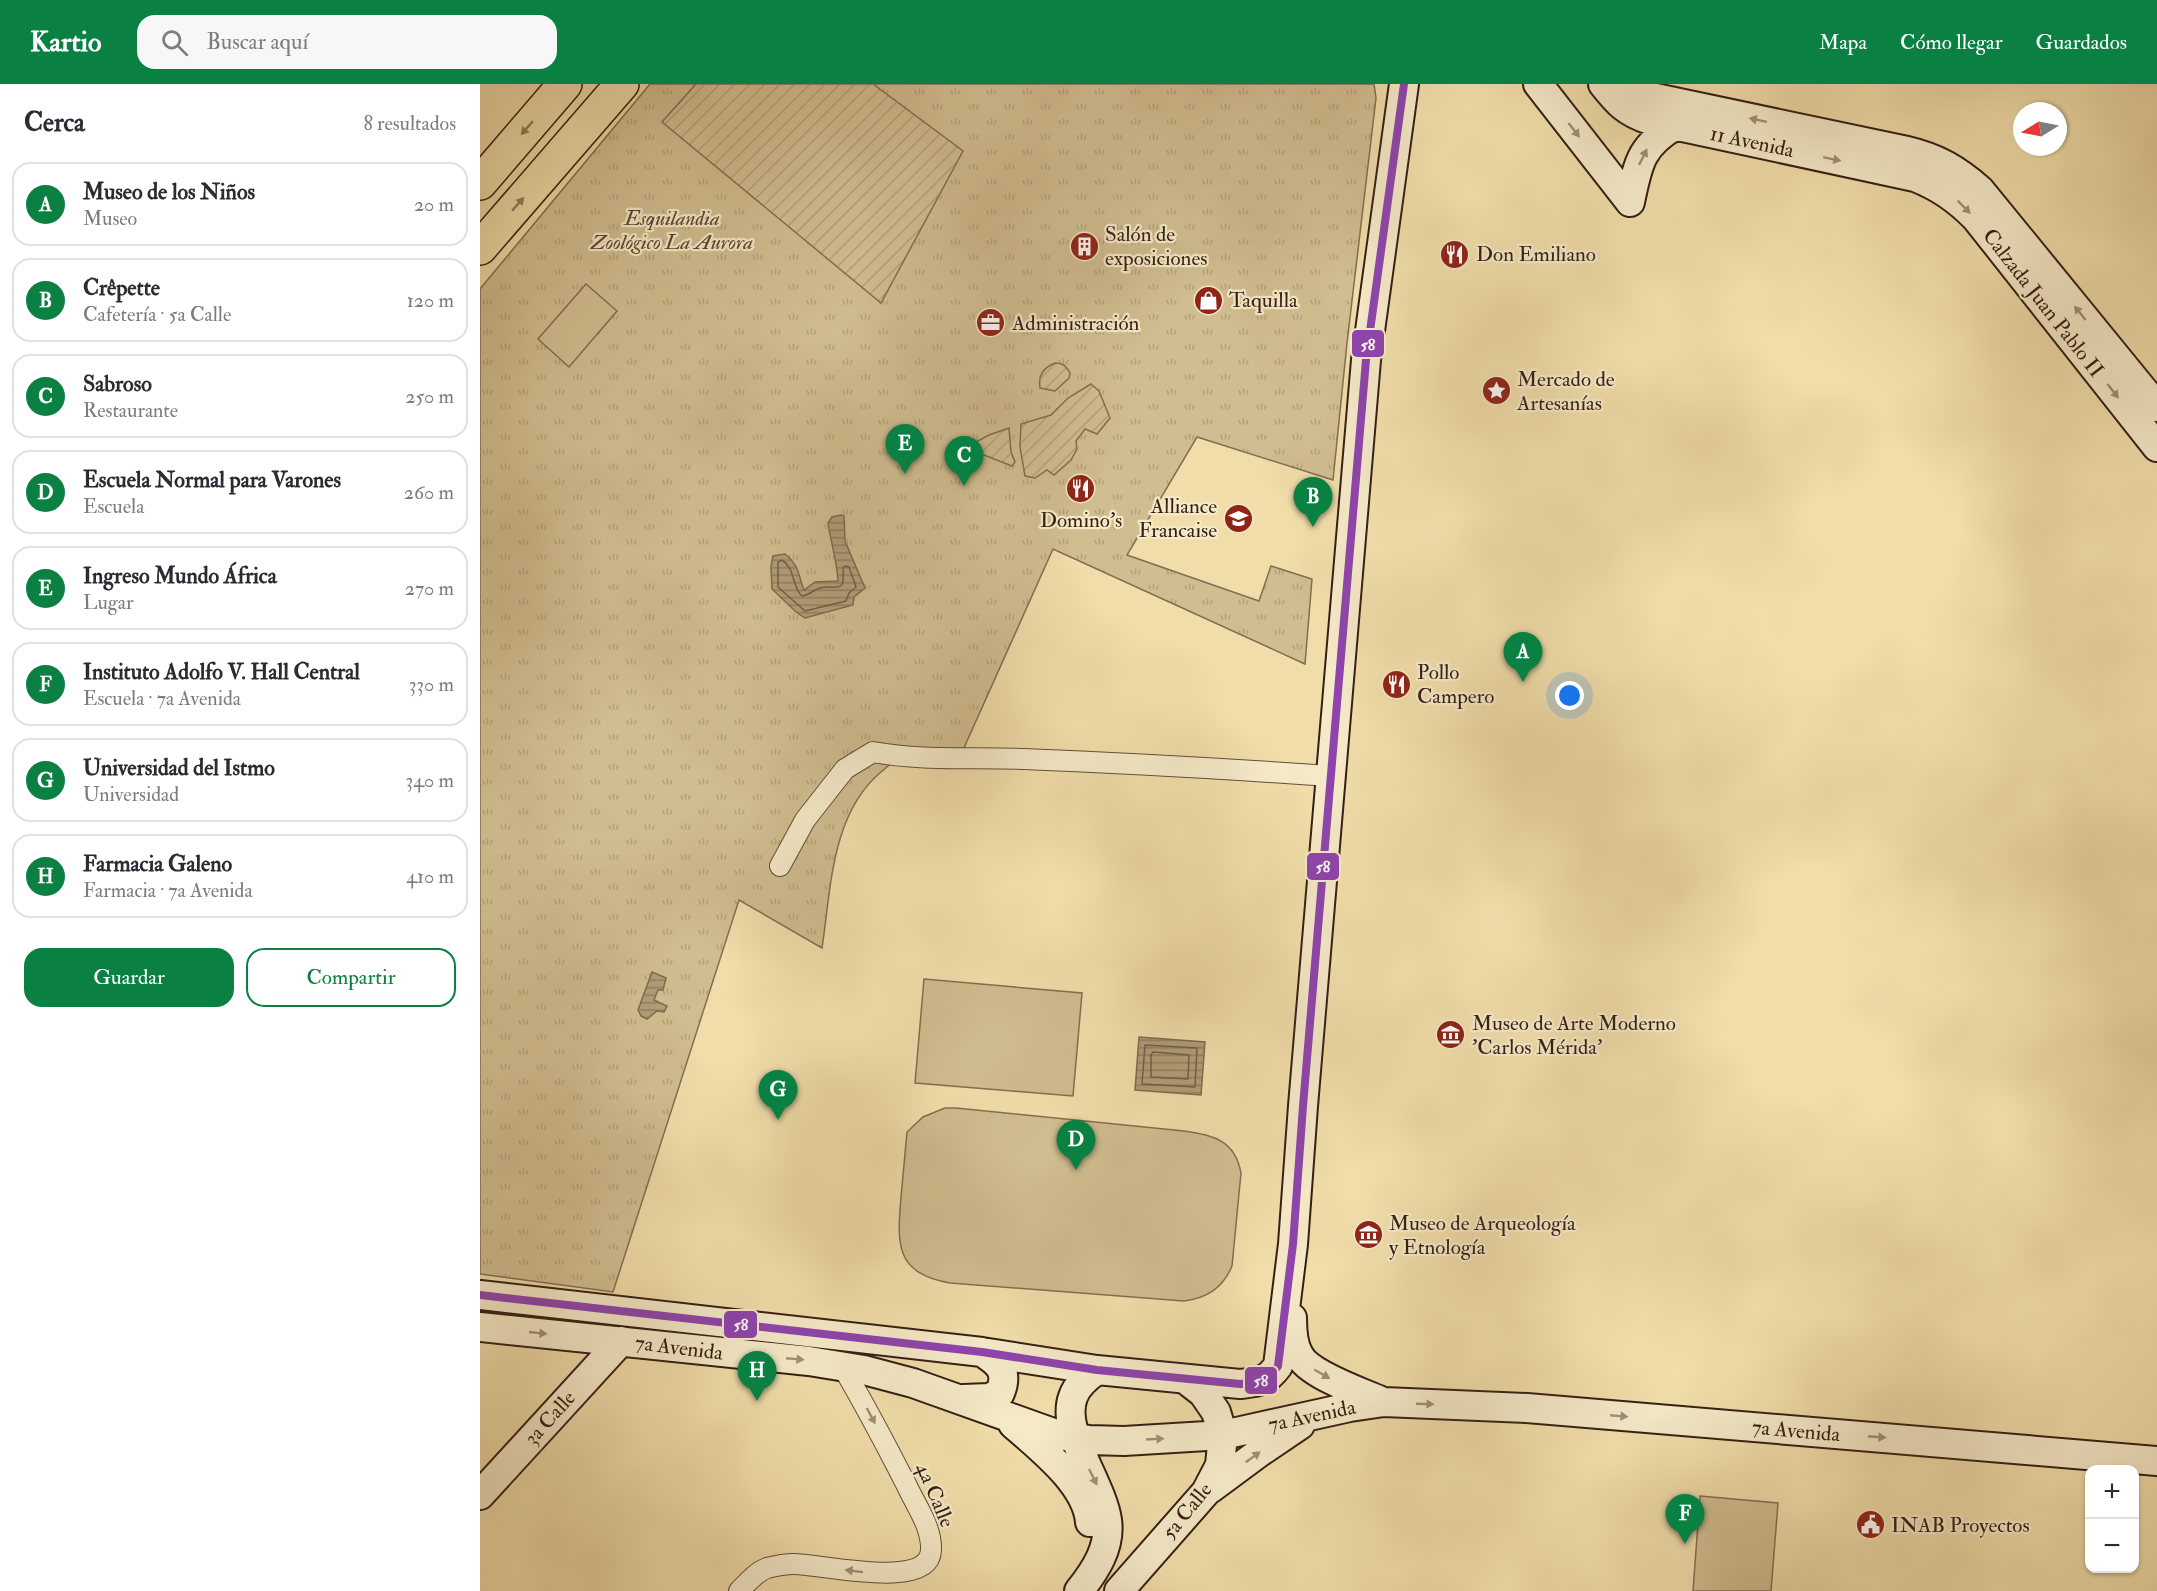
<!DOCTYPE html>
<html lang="es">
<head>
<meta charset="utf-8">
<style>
  body { margin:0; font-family:"IM FELL Double Pica",serif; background:#f7f7f7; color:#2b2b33 }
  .controls { position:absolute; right:18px; bottom:18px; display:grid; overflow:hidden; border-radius:12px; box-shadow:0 2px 4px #0004 }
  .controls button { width:54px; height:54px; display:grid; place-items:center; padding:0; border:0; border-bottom:2px solid #e1e1e2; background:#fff; color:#2b2b33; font:30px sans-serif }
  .compass { position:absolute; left:1533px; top:18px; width:54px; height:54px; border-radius:50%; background:#fff; box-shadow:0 2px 4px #0004; rotate:260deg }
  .you { position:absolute; left:1090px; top:612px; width:21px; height:21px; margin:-15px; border:4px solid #fff; border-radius:50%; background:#1a73e8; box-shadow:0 0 0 9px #1a73e833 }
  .badge { display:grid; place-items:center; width:39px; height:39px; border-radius:50%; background:#0b8043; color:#fff; font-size:20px; font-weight:700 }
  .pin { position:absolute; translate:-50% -50px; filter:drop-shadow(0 2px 3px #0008) }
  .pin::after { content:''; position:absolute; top:32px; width:21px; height:18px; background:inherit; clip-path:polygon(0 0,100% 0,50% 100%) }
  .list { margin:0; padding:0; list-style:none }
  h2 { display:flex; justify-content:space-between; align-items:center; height:78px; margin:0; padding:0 24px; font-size:26px }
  h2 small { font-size:20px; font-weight:400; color:#7c7c81 }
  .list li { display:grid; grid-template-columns:39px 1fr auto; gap:18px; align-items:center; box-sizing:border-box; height:84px; margin:0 12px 12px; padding:0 12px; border:2px solid #e1e1e2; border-radius:18px }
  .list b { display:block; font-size:22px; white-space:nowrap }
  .list p { margin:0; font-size:20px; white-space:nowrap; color:#7c7c81 }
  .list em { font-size:20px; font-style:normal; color:#7c7c81 }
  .actions { display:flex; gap:12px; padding:18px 24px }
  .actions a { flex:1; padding:14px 0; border:2px solid #0b8043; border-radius:18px; text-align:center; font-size:21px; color:#0b8043 }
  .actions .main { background:#0b8043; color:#fff }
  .icon { flex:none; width:33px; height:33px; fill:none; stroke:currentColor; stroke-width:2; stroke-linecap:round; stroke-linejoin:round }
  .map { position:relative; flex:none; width:1677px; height:1507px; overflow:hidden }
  header { display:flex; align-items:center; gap:36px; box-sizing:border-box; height:84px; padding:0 30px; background:#0b8043; color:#fff }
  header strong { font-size:28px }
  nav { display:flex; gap:33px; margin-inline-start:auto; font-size:21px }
  .search { width:420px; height:54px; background:#f7f7f7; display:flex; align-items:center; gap:15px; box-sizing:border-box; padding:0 21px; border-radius:18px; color:#7c7c81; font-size:22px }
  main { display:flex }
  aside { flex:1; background:#fff }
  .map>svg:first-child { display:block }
  .park { fill:url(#park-tufts); stroke:#826e52; stroke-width:1.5 }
  .garden { fill:url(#garden-furrows); stroke:#826e52; stroke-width:1.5 }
  .pitch { fill:#d0bd90; stroke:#826e52; stroke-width:1.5 }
  .water { fill:url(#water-rules); stroke:#7f6a4f; stroke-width:1.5 }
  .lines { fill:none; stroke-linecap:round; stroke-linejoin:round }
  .shore { stroke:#725e45; stroke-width:1.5 }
  .street-casing { stroke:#644e39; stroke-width:22 }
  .secondary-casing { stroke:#351f13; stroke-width:32 }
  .highway-casing { stroke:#351f13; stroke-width:36 }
  .street { stroke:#f5e9c8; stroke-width:20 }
  .secondary { stroke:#f5e9c8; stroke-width:28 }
  .highway { stroke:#f0ddaa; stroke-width:33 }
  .bus-1-casing { stroke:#f5e9c8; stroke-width:12 }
  .bus-1 { stroke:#8e44ad; stroke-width:8 }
  .oneway { fill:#9f8e77 }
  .oneway2 { fill:#927e5e }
  .labels { text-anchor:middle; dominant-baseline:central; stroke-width:4.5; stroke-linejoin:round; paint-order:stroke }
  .street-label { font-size:21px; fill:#351f13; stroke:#f5e9c8 }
  .park-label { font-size:21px; font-style:italic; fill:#5c4632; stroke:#f5e9c8 }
  .poi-label { font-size:21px; fill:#351f13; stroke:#f5e9c8; text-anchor:start }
  .line-badge { stroke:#f5e9c8; stroke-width:2 }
  .badge-label { font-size:16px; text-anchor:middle; font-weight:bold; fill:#fff }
</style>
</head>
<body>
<header>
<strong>Kartio</strong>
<div class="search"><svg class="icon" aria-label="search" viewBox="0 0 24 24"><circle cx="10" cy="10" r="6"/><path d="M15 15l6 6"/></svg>Buscar aquí</div>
<nav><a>Mapa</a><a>Cómo llegar</a><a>Guardados</a></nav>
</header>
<main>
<aside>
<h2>Cerca<small>8 resultados</small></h2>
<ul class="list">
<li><span class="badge">A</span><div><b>Museo de los Niños</b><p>Museo</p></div><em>20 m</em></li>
<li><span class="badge">B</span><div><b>Crêpette</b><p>Cafetería · 5a Calle</p></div><em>120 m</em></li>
<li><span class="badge">C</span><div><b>Sabroso</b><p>Restaurante</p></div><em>250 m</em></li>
<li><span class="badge">D</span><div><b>Escuela Normal para Varones</b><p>Escuela</p></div><em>260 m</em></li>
<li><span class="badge">E</span><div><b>Ingreso Mundo África</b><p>Lugar</p></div><em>270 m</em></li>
<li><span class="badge">F</span><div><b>Instituto Adolfo V. Hall Central</b><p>Escuela · 7a Avenida</p></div><em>330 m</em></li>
<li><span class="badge">G</span><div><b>Universidad del Istmo</b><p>Universidad</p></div><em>340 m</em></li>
<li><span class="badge">H</span><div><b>Farmacia Galeno</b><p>Farmacia · 7a Avenida</p></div><em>410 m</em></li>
</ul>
<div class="actions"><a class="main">Guardar</a><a>Compartir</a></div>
</aside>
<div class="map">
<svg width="1677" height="1507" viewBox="0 0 1677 1507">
  <defs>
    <pattern id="park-tufts" width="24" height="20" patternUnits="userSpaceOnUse" patternTransform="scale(1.5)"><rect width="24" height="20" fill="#d0bd90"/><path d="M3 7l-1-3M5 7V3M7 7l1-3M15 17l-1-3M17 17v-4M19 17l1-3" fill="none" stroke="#b3a27b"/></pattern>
    <pattern id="garden-furrows" width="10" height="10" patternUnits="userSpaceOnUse" patternTransform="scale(1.5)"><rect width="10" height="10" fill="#d0bd90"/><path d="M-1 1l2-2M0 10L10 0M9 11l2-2" fill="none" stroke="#b3a27b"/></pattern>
    <pattern id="water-rules" width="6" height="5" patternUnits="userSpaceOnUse" patternTransform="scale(1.5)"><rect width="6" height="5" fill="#b09c77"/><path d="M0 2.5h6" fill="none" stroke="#907f60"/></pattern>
  </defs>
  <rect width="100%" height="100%" fill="#f0ddaa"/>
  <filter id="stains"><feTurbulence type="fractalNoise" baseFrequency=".00333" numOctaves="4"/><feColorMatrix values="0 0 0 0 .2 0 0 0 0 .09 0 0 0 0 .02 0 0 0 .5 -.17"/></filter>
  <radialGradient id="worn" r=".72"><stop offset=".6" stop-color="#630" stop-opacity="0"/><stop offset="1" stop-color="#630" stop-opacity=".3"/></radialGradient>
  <path class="park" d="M170,0H894L896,14L867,259L853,396L717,353L647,471L779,517L791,482L832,495L825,580L573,465L483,666C468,668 431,670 419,674C413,677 406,684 401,688C351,730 351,805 342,864L259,816L133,1208L0,1190V205Z"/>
  <path class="garden" d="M216,0H393L483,67L401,219L182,38Z
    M575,279C583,279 586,282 590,289L589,294L575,307L560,304C558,291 563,284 575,279Z
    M611,300L619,307L630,334L617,350L605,345L596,357L597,365L591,376L574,391L567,386L555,394L545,392L540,363L541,340L571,331L588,314Z
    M529,344L531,368L535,378L532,382L494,367L485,372L481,366L509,351Z"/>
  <path class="pitch" d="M106,200L137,227L89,283L58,255Z
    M444,895L602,909L593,1012L435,999Z
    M465,1024H476L704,1047C733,1051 755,1056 761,1089L752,1182C743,1204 727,1214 704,1217L470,1199C415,1189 417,1161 421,1113C423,1092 425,1070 427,1048L443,1033Z
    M1220,1412L1298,1419L1291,1507H1213Z"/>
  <path class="water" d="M361,431L364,432L365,457L385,504L374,513L373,521L325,534L316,528L292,505L291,483L293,472L305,470C319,481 318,490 324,506L335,498L358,497C357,477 351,459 348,439L352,433Z
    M172,888L186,894L183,906H178L174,916L187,922L184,928L177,927L167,935L161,932L158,926Z
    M659,953L725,958L721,1011L655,1006Z"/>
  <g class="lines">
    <path class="shore" d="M302,476C316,485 311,502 322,512C330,511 333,506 340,504C357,500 365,512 363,484L365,482L369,483L376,503L369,509L366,517L325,527L298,503V478Z
      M665,961L717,964L715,1003L662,1000Z
      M673,968L709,971L708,995L671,993V971Z"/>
    <defs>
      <path id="street" d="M300,782L325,736L365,685L393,668C442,677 494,673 544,675C646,679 748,685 850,692
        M259,1507C267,1499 276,1488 287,1484C295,1482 306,1480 314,1480C341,1480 450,1507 451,1466C452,1443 436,1422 427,1402C406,1361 385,1321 362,1282"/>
      <path id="secondary" d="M1058,0L1150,118
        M1123,0C1138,19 1146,28 1170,36L1435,93C1460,103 1477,115 1496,134L1677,363
        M1149,0L1156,6L1171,13L1427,67C1457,74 1477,86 1500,106L1677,323
        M1150,118C1158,80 1160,62 1196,41
        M0,1211L502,1268L617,1286L760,1300C779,1298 786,1298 798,1282L813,1160L823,1022L886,276L924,0
        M812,1234C812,1246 813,1261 819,1271C829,1291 881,1308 901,1317
        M0,1243L329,1277L384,1286L433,1299L579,1351L609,1356L644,1357L743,1351L870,1323L904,1318L1047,1324L1677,1377
        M483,1315L509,1314L520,1309C529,1287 519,1279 502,1268
        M533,1340C560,1364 607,1400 610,1438
        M730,1405L780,1368L820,1341
        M0,1411L141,1257
        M599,1507C615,1487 631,1463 627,1436C622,1400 580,1347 593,1313C597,1301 607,1293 617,1286
        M639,1507L726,1408L740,1381L743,1351L736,1328L723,1309L705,1295"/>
      <path id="highway" d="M0,99L85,0
        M0,164L142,0"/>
    </defs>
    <use href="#street" class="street-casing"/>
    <use href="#secondary" class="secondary-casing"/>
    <use href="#highway" class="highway-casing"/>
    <use href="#street" class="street"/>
    <use href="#secondary" class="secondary"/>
    <use href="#highway" class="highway"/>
    <defs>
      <path id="bus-1" d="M0,1211L502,1268L617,1286L760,1300C779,1298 786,1298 798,1282L813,1160L823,1022L886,276L924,0"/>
    </defs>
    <use href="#bus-1" class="bus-1-casing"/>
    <use href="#bus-1" class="bus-1"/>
  </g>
  <defs><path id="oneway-solid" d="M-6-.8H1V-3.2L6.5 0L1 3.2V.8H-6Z" transform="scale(1.5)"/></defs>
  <g class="oneway">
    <use href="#oneway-solid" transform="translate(1278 36) rotate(-168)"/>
    <use href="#oneway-solid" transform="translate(1094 46) rotate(52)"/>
    <use href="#oneway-solid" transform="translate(1163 73) rotate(-64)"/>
    <use href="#oneway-solid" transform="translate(1352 75) rotate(12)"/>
    <use href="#oneway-solid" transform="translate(1484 123) rotate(45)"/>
    <use href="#oneway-solid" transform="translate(1600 229) rotate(-129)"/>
    <use href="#oneway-solid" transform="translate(1633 307) rotate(52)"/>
    <use href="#oneway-solid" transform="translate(58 1249) rotate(6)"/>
    <use href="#oneway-solid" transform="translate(315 1275) rotate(5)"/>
    <use href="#oneway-solid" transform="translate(842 1290) rotate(30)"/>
    <use href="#oneway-solid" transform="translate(945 1320) rotate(2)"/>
    <use href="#oneway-solid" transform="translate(391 1332) rotate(62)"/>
    <use href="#oneway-solid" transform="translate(1139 1332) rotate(5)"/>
    <use href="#oneway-solid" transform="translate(1397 1353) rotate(5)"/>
    <use href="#oneway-solid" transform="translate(675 1355) rotate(-3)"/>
    <use href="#oneway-solid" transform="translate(773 1373) rotate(-36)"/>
    <use href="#oneway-solid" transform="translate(613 1393) rotate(64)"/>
    <use href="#oneway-solid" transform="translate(374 1487) rotate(-173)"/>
  </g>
  <g class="oneway2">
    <use href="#oneway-solid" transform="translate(47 44) rotate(131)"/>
    <use href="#oneway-solid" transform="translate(38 120) rotate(-49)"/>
  </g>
  <defs>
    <symbol id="building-disc" viewBox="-11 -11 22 22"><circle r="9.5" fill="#8f2418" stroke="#f5e9c8"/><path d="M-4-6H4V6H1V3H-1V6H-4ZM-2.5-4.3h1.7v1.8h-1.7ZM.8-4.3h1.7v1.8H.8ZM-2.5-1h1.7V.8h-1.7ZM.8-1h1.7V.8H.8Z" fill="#fff"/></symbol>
    <symbol id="restaurant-disc" viewBox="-11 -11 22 22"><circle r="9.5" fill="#8f2418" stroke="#f5e9c8"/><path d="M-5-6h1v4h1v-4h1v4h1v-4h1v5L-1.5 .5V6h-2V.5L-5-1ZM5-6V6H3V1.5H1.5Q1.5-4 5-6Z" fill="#fff"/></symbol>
    <symbol id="shop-disc" viewBox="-11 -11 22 22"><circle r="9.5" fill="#8f2418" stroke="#f5e9c8"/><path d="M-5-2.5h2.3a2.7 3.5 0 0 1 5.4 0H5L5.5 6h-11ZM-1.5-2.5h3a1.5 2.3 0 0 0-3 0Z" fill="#fff"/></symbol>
    <symbol id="office-disc" viewBox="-11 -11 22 22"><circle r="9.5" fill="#8f2418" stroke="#f5e9c8"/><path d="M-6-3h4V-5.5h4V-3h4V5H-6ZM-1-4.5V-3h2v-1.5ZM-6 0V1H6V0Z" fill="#fff"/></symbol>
    <symbol id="sight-disc" viewBox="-11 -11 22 22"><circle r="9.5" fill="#8f2418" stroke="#f5e9c8"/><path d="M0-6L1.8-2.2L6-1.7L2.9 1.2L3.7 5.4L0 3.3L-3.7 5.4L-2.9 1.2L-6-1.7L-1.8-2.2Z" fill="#fff"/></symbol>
    <symbol id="school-disc" viewBox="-11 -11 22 22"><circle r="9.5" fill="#8f2418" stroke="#f5e9c8"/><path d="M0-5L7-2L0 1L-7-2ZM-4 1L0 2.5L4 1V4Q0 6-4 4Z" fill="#fff"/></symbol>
    <symbol id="museum-disc" viewBox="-11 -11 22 22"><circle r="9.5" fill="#8f2418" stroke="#f5e9c8"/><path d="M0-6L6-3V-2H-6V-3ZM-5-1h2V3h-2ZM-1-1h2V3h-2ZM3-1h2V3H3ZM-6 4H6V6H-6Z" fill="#fff"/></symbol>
    <symbol id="civic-disc" viewBox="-11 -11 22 22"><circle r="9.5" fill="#8f2418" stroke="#f5e9c8"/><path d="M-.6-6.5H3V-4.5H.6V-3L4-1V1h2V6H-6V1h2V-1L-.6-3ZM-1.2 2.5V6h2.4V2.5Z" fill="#fff"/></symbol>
  </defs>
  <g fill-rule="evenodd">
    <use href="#building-disc" x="588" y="146" width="33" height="33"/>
    <use href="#restaurant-disc" x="958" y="154" width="33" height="33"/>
    <use href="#shop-disc" x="712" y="200" width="33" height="33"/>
    <use href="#office-disc" x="494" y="222" width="33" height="33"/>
    <use href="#sight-disc" x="1000" y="290" width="33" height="33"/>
    <use href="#restaurant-disc" x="584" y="388" width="33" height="33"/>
    <use href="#school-disc" x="742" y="418" width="33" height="33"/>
    <use href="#restaurant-disc" x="900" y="584" width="33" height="33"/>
    <use href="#museum-disc" x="954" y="934" width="33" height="33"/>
    <use href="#museum-disc" x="872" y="1134" width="33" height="33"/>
    <use href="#civic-disc" x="1374" y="1424" width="33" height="33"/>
  </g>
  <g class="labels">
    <g class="street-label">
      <text transform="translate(1272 58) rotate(12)">11 Avenida</text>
      <text transform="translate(1563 219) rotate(52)">Calzada Juan Pablo II</text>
      <text transform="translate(199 1264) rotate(7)">7a Avenida</text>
      <text transform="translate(832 1332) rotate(-12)">7a Avenida</text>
      <text transform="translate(70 1334) rotate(-48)">3a Calle</text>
      <text transform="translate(1316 1347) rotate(5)">7a Avenida</text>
      <text transform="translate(455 1411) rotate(67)">4a Calle</text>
      <text transform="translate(707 1427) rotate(-51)">5a Calle</text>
    </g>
    <g class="park-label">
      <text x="192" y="134">Esquilandia<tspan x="192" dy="24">Zoológico La Aurora</tspan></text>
    </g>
    <g class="poi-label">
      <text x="625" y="150">Salón de<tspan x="625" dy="24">exposiciones</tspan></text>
      <text x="996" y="170">Don Emiliano</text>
      <text x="749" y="216">Taquilla</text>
      <text x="532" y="239">Administración</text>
      <text x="1037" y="295">Mercado de<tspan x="1037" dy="24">Artesanías</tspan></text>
      <text x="737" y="422" text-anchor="end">Alliance<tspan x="737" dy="24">Francaise</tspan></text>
      <text x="601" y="436" text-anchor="middle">Domino's</text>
      <text x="937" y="588">Pollo<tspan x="937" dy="24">Campero</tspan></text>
      <text x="992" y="939">Museo de Arte Moderno<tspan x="992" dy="24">'Carlos Mérida'</tspan></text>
      <text x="909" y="1139">Museo de Arqueología<tspan x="909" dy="24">y Etnología</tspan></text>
      <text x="1411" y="1441">INAB Proyectos</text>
    </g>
  </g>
  <g class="line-badge">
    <rect x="871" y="245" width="34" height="29" rx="6" fill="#8e44ad"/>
    <rect x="826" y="768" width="34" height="29" rx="6" fill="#8e44ad"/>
    <rect x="243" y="1226" width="35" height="29" rx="6" fill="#8e44ad"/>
    <rect x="764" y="1282" width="34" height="29" rx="6" fill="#8e44ad"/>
  </g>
  <g class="badge-label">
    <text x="888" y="266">58</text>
    <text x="843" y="788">58</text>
    <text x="261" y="1246">58</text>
    <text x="781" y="1302">58</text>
  </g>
  <rect width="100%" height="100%" filter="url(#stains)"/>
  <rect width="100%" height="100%" fill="url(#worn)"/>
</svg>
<div class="controls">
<button>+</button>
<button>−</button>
</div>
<svg class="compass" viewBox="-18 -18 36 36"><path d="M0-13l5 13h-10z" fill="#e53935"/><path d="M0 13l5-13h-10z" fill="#7c7c81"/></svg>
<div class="you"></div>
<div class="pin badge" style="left:1043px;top:598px">A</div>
<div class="pin badge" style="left:833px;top:443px">B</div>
<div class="pin badge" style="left:484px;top:402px">C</div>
<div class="pin badge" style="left:596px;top:1086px">D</div>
<div class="pin badge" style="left:425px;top:390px">E</div>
<div class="pin badge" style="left:1205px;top:1460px">F</div>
<div class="pin badge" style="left:298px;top:1036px">G</div>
<div class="pin badge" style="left:277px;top:1317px">H</div>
</div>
</main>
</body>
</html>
